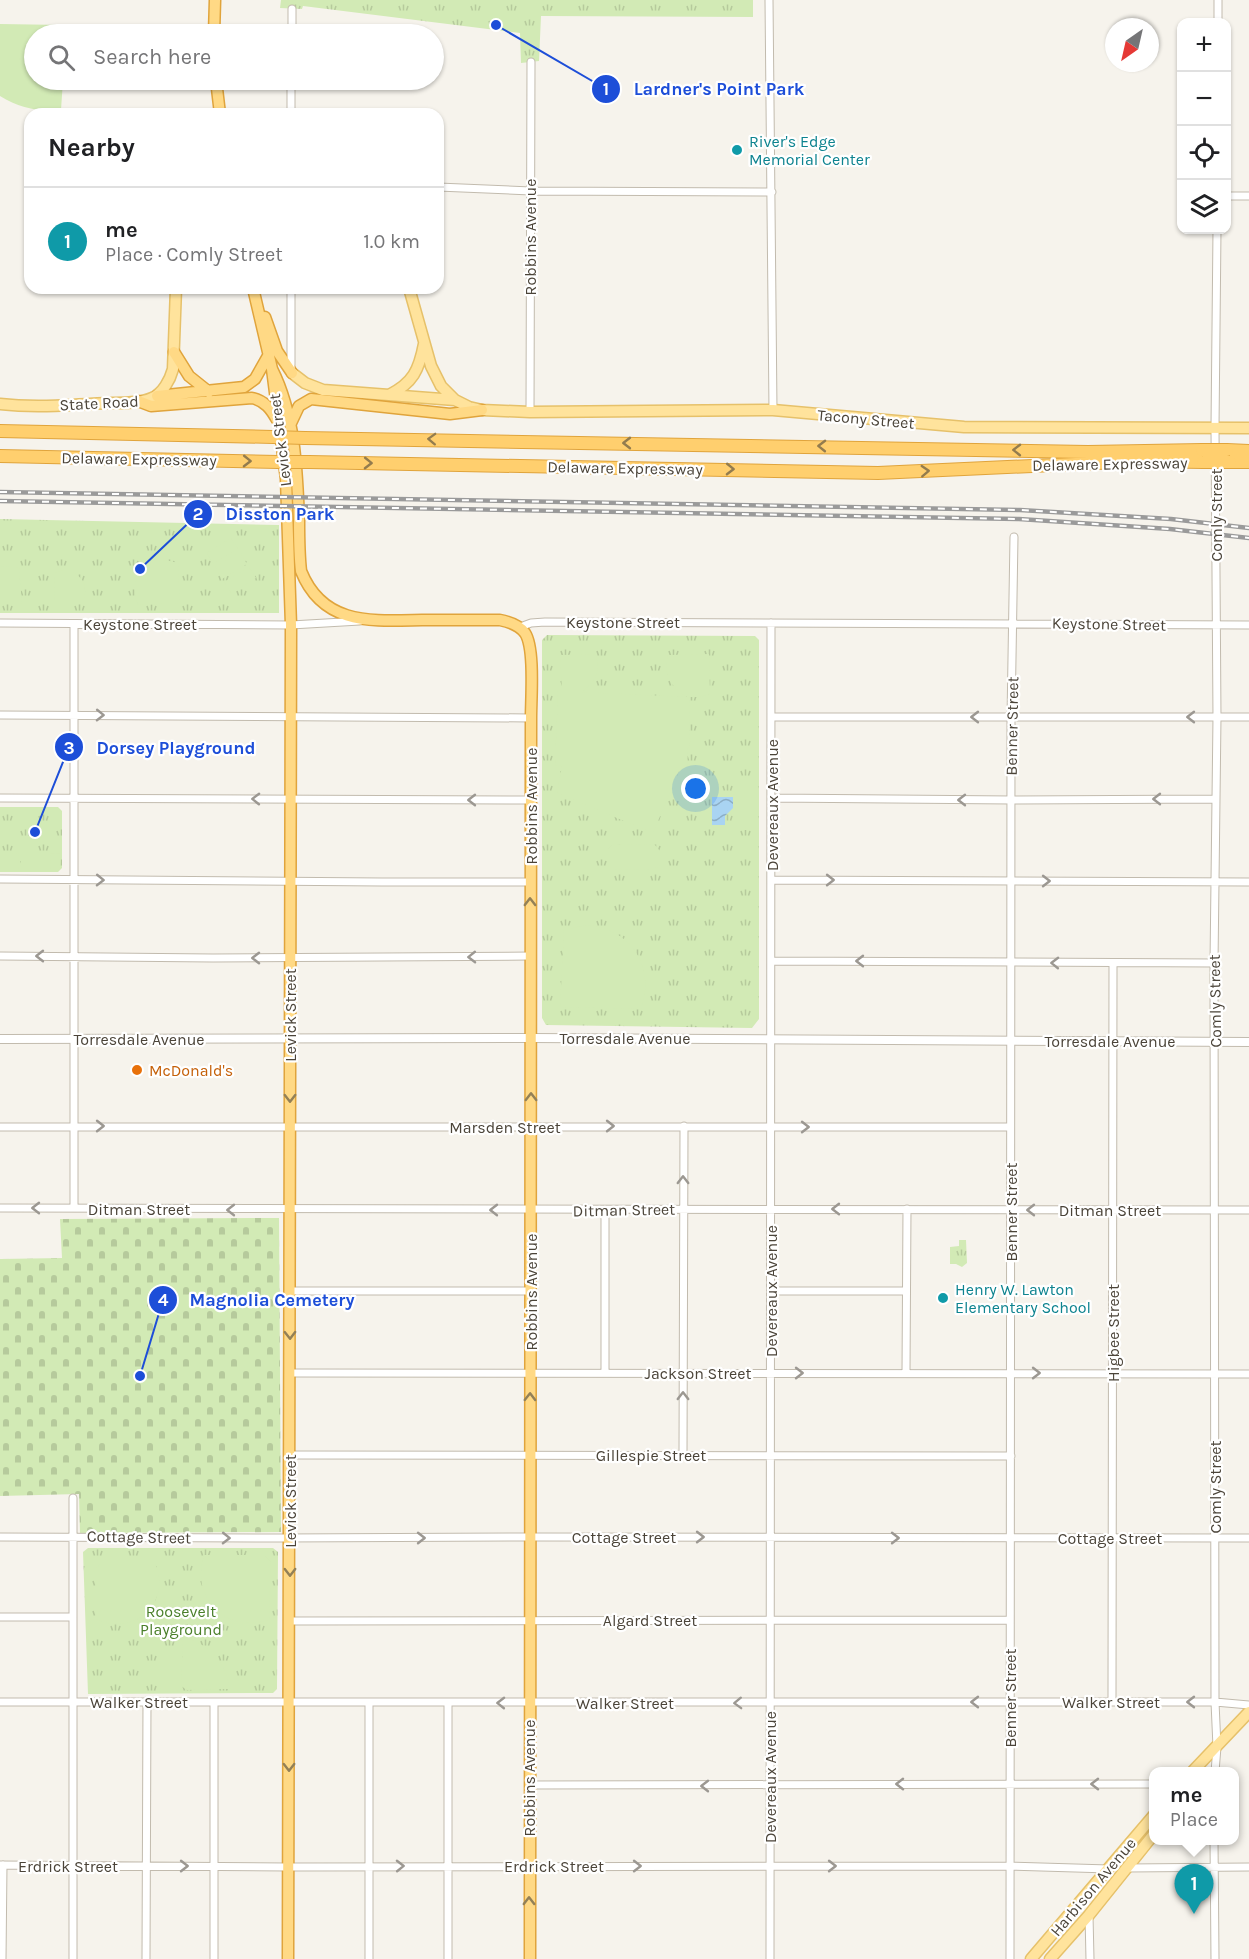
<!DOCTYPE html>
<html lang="en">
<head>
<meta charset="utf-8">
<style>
  body { margin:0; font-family:Karla,sans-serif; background:#f6f6f6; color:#202124 }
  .controls { position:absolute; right:18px; top:18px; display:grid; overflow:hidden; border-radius:12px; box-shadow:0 2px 4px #0004 }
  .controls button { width:54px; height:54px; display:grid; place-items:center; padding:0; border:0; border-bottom:2px solid #e0e0e0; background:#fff; color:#202124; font:30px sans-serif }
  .compass { position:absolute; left:1105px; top:18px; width:54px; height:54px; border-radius:50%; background:#fff; box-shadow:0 2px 4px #0004; rotate:214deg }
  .you { position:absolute; left:696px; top:789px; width:21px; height:21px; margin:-15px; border:4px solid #fff; border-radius:50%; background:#1a73e8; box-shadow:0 0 0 9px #1a73e833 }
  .badge { display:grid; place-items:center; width:39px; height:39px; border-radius:50%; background:#fc3f1d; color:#fff; font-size:20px; font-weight:700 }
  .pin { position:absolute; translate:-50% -50px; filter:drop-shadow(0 2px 3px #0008) }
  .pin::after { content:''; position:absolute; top:32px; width:21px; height:18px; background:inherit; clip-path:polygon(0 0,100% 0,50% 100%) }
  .popup { position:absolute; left:1149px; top:1767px; width:90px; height:78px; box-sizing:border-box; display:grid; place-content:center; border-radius:12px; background:#fff; filter:drop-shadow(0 2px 4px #0005); font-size:20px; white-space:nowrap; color:#757577 }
  .popup b { font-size:22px; color:#202124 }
  .popup::after { content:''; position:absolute; left:50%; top:100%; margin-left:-12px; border:12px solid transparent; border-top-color:#fff }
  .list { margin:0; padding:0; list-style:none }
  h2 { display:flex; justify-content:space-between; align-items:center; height:78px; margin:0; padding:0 24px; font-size:26px }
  h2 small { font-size:20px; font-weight:400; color:#757577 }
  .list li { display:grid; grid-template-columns:39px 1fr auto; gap:18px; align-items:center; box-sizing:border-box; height:108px; padding:0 24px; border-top:2px solid #e0e0e0 }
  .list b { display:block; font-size:22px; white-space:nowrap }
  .list p { margin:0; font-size:20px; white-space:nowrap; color:#757577 }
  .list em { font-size:20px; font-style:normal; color:#757577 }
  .icon { flex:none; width:33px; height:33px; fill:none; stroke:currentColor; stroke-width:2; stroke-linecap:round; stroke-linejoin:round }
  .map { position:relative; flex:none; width:1249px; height:1959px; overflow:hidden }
  .search { position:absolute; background:#fff; box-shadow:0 2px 4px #0004; left:24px; top:24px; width:420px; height:66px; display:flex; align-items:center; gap:15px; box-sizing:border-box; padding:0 21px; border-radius:33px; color:#757577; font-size:22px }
  .panel { position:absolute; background:#fff; box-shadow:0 2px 4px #0004; left:24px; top:108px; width:420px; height:186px; border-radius:18px }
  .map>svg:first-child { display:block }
  .grass { fill:url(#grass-tufts) }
  .cemetery { fill:url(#cemetery-stones) }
  .pitch { fill:#d2eab5 }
  .water { fill:url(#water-waves) }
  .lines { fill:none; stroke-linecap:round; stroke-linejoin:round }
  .minor-casing { stroke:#c2bbae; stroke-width:9 }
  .tertiary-casing { stroke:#c2bbae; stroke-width:10 }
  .primary-casing { stroke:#e6c16a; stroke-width:13 }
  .trunk-casing { stroke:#e0a43c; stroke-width:13 }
  .motorway-casing { stroke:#e0a43c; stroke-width:14 }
  .minor { stroke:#fff; stroke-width:7 }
  .tertiary { stroke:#fff; stroke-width:8 }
  .primary { stroke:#ffe39c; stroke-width:10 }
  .trunk { stroke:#ffd985; stroke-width:10 }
  .motorway { stroke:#ffcf6e; stroke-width:12 }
  .rail-casing { stroke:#9a9a9a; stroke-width:4.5 }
  .rail { stroke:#fff; stroke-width:2; stroke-dasharray:7; stroke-linecap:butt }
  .motorway-bridge-casing { stroke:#e0a43c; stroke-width:14; stroke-linecap:butt }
  .motorway-bridge { stroke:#ffcf6e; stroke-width:12 }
  .oneway { stroke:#937c4e }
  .oneway2 { stroke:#9c9892 }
  .oneway3 { stroke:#938057 }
  .culture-dot { fill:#0f9aa8; stroke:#fff; stroke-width:2 }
  .food-dot { fill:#e8710a; stroke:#fff; stroke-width:2 }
  .labels { text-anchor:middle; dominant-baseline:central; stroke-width:4.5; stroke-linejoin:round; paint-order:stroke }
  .culture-label { font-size:16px; fill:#0d838f; stroke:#fff; text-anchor:start }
  .street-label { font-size:16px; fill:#4b4439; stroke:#fff }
  .food-label { font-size:16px; fill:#c56008; stroke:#fff; text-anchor:start }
  .park-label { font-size:16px; fill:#4a7f2a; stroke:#fff }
  .leader { fill:none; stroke:#1d4ed8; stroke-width:2 }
  .callout-dot { fill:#1d4ed8; stroke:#fff; stroke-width:2 }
  .mark-label { font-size:18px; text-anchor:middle; font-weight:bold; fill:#fff }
  .callout-label { font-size:18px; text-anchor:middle; font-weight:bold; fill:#1d4ed8; stroke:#fff; stroke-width:4.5; stroke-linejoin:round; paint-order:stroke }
</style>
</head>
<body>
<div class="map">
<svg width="1249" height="1959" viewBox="0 0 1249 1959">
  <defs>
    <pattern id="grass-tufts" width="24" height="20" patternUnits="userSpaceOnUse" patternTransform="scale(1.5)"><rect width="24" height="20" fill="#d2eab5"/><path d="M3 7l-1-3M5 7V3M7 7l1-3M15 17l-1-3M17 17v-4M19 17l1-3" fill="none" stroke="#b6ca9c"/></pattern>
    <pattern id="cemetery-stones" width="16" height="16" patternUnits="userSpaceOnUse" patternTransform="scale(1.5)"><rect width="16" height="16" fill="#d2eab5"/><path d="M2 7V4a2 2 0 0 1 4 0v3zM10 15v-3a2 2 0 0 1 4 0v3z" fill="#b6ca9c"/></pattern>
    <pattern id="water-waves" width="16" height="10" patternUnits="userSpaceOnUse" patternTransform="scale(1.5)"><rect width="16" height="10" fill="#a9d4f2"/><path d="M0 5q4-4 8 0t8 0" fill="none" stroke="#8caec5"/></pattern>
  </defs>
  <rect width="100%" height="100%" fill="#f6f3ec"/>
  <path class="grass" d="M281,0H753V17L541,16L539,61L521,63L520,33L303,6L302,9L280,8Z
    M0,519L279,525V613H0Z
    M547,635L755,636L759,640V1019L752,1028L546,1025L542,1018V640Z
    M0,807H58L62,811V868L58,872H0Z
    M959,1240H966L967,1263L962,1267L956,1264H950V1247L959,1246Z
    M88,1548H273L278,1552L277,1689L273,1693L88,1694L83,1552Z"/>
  <path class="cemetery" d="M279,1218L281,1532L80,1533L79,1494L0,1496V1259L62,1258L60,1219Z"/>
  <path class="pitch" d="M0,24L64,25V34H34V80H63L61,110C39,112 19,108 0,96Z
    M231,538L238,549L213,564L207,553Z
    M240,552L247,564L222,579L215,567Z
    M166,560L178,563L180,603L138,605C128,582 142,562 166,560Z
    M10,566L19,568L22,604H0V567Z
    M249,567L256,578L231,593L224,582Z
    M64,570C82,572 90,587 82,603H54L55,573Z
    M595,654C602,671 595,682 582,692L687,697C672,688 662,675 668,655L709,654L710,694L700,697H690L689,739L691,741L688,748L687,771H679L653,833L557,793L562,766L555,765L558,691H562L560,655Z
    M740,778H758V830H740Z
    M613,844L655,845L660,851V865L653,870L611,869L608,865V849Z
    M19,853L18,870H8V856L10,854Z
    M21,853H48V870H21Z
    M50,853L61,854L60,867L58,871L51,870Z
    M586,925C631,928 656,967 641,1009L560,1007L564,930Z
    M264,1555L271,1562L269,1620C226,1633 190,1599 204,1555Z
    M101,1563H155C172,1603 135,1637 96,1619V1569Z
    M183,1637C209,1644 226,1662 230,1689L187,1690L181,1686Z
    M158,1649H175V1692L158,1691Z"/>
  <path class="water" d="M712,797H733V808L725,816V825H712Z"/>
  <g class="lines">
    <defs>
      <path id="minor" d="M769,0L773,410
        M1218,22V0
        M292,34V9
        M291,114V80
        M438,187L531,191L772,192
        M1226,196H1249
        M291,288V370
        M530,412L531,62
        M0,623L291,625L360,621
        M520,627L531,623L545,622L1249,625
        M0,715L531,718
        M772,717H1249
        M0,798L530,800
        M772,798L1012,800L1215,799
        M0,879L382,882H530
        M772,880L1249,882
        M0,956L213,958L530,956
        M772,961L1214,963
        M0,1127H1010
        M0,1208C416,1209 833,1210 1249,1210
        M74,1208V624
        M290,1291H530
        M771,1291H906
        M291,1373L1249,1374
        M605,1373V1211
        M906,1373L907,1209
        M290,1455L1011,1456
        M683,1455L684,1126
        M0,1537L281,1538L530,1537L1249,1538
        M0,1617H73
        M290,1621L1010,1620
        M0,1702H1215L1249,1705
        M1112,1702L1113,964
        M1215,1772L1217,1747L1215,1702L1214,963L1217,717L1215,428L1217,230
        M529,1785L1154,1784
        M1214,1840L1215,1959
        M0,1865L288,1867L1010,1866L1109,1869
        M1127,1868L1249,1867
        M1089,1915L1090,1959
        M2,1959L3,1865
        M73,1959V1498
        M146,1959L147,1701
        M214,1959V1702
        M369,1959V1703
        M448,1959V1703
        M770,1959L771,623
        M1010,1959L1011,718L1014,537"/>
      <path id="tertiary" d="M0,1039L531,1038L1249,1042"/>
      <path id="primary" d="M409,288L431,366L441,386L455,400L469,407L482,410L530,412L773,410L964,427L1249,428
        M292,373L305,383L323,390L455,400
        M389,395C413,383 419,370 424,344
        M0,404C35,408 71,405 106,403C120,403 139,404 152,398C163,393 170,380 173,369L176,288
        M1192,1772L1249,1712
        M1031,1959L1154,1815
        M1050,1959L1089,1915L1154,1834"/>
      <path id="trunk" d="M214,34L215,0
        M216,80L220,114
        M253,288L272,369L286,479L291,625L288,1959
        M265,317L277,351L292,373
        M174,352L189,376L209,392
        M272,369C295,415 297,468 299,520C299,537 299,554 301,571C323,626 372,621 422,620C448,620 474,620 500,620C510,622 519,625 525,633C535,648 531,699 531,718L530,1959
        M157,396L244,387L255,379L268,356
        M138,401L151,406L252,398C265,401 271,409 277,420
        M291,423L299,406L311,399L450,414L482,410"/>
      <path id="motorway" d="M0,431L273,437
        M305,438L1088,452L1202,450
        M1227,450L1249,451
        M0,456L278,462
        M309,462L878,473L1141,461L1203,462
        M1230,462H1249"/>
    </defs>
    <use href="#minor" class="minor-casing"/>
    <use href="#tertiary" class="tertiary-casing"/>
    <use href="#primary" class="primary-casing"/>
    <use href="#trunk" class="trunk-casing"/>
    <use href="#motorway" class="motorway-casing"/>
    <use href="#minor" class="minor"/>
    <use href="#tertiary" class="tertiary"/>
    <use href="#primary" class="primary"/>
    <use href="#trunk" class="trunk"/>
    <use href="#motorway" class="motorway"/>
    <defs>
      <path id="rail" d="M0,492L1020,510L1171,519L1249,528
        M0,501L1019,519L1170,529L1249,538"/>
    </defs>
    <use href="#rail" class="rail-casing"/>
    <use href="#rail" class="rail"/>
    <defs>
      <path id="motorway-bridge" d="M273,437L305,438
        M1202,450H1227
        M278,462H309
        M1203,462H1230"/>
    </defs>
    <use href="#motorway-bridge" class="motorway-bridge-casing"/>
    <use href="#motorway-bridge" class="motorway-bridge"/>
  </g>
  <defs><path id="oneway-chevron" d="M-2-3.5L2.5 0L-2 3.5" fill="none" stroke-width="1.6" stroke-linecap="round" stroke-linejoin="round" transform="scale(1.5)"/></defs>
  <g class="oneway">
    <use href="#oneway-chevron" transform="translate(432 439) rotate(-178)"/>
    <use href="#oneway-chevron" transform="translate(627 443) rotate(-180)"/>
    <use href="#oneway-chevron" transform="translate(822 446) rotate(-179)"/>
    <use href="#oneway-chevron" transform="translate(1017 450) rotate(-179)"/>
    <use href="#oneway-chevron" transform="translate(247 461) rotate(1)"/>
    <use href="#oneway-chevron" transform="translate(368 463) rotate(1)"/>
    <use href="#oneway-chevron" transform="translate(730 469) rotate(1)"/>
    <use href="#oneway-chevron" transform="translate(925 471) rotate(-3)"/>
  </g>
  <g class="oneway2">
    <use href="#oneway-chevron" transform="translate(100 715) rotate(1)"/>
    <use href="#oneway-chevron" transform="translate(975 717) rotate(-180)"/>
    <use href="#oneway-chevron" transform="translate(1191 717) rotate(180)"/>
    <use href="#oneway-chevron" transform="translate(256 799) rotate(-179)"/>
    <use href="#oneway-chevron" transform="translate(1157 799) rotate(180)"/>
    <use href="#oneway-chevron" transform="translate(472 800) rotate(-180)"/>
    <use href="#oneway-chevron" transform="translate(962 800) rotate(-180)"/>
    <use href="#oneway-chevron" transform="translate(100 880) rotate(1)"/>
    <use href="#oneway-chevron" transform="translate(830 880)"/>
    <use href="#oneway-chevron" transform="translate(1046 881)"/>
    <use href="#oneway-chevron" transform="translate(40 956) rotate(-180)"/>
    <use href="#oneway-chevron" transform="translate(472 957) rotate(179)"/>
    <use href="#oneway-chevron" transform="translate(256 958) rotate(180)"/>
    <use href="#oneway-chevron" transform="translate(860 961) rotate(-180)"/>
    <use href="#oneway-chevron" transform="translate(1055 963) rotate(-179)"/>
    <use href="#oneway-chevron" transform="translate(100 1126)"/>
    <use href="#oneway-chevron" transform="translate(610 1126)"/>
    <use href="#oneway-chevron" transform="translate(805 1127)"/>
    <use href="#oneway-chevron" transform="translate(683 1180) rotate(-90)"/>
    <use href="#oneway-chevron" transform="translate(36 1208) rotate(-180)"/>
    <use href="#oneway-chevron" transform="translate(836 1209) rotate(-180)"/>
    <use href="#oneway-chevron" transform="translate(231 1210) rotate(-180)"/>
    <use href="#oneway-chevron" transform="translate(494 1210) rotate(-180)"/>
    <use href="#oneway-chevron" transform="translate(1031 1210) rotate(180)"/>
    <use href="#oneway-chevron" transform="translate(799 1373)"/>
    <use href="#oneway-chevron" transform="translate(1036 1373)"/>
    <use href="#oneway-chevron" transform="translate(683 1396) rotate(-90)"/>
    <use href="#oneway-chevron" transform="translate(700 1537)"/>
    <use href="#oneway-chevron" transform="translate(226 1538) rotate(1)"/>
    <use href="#oneway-chevron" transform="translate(421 1538)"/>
    <use href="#oneway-chevron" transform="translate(895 1538)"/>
    <use href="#oneway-chevron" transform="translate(975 1702) rotate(-180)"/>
    <use href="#oneway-chevron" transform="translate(1191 1702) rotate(-180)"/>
    <use href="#oneway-chevron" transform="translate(501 1703) rotate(-179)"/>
    <use href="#oneway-chevron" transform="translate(738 1703) rotate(178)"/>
    <use href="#oneway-chevron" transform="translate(900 1784) rotate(-180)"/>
    <use href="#oneway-chevron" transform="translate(1095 1784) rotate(180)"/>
    <use href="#oneway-chevron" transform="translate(705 1786) rotate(-180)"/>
    <use href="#oneway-chevron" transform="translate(184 1866)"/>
    <use href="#oneway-chevron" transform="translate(400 1866) rotate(-1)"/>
    <use href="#oneway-chevron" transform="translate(637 1866)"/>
    <use href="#oneway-chevron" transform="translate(832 1866)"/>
  </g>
  <g class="oneway3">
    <use href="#oneway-chevron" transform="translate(530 902) rotate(-90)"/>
    <use href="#oneway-chevron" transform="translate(531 1097) rotate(-90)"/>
    <use href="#oneway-chevron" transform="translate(290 1098) rotate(90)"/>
    <use href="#oneway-chevron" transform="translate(290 1335) rotate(89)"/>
    <use href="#oneway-chevron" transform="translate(530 1397) rotate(-89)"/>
    <use href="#oneway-chevron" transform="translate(290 1572) rotate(90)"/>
    <use href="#oneway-chevron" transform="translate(289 1767) rotate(90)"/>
    <use href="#oneway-chevron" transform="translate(529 1901) rotate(-90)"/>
  </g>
  <g class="culture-dot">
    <circle cx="737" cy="150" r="6"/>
    <circle cx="943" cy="1298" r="6"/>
  </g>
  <circle class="food-dot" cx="137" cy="1070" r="6"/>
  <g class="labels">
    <g class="culture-label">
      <text x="749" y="141">River's Edge<tspan x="749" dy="18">Memorial Center</tspan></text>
      <text x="955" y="1289">Henry W. Lawton<tspan x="955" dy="18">Elementary School</tspan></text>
    </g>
    <g class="street-label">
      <text transform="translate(530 237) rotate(-90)">Robbins Avenue</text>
      <text transform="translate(99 403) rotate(-3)">State Road</text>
      <text transform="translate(866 419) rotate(5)">Tacony Street</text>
      <text transform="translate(280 440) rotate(-97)">Levick Street</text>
      <text transform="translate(139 459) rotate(1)">Delaware Expressway</text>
      <text transform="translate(1110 464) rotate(-1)">Delaware Expressway</text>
      <text transform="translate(625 468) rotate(1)">Delaware Expressway</text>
      <text transform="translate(1216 515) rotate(-90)">Comly Street</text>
      <text x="623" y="622">Keystone Street</text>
      <text x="140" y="624">Keystone Street</text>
      <text transform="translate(1109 624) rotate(1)">Keystone Street</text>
      <text transform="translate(1012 726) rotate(-89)">Benner Street</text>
      <text transform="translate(772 805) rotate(-90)">Devereaux Avenue</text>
      <text transform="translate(531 806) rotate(-90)">Robbins Avenue</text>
      <text transform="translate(1215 1001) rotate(-91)">Comly Street</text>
      <text transform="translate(290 1015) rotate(-90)">Levick Street</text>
      <text x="625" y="1038">Torresdale Avenue</text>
      <text x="139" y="1039">Torresdale Avenue</text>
      <text x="1110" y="1041">Torresdale Avenue</text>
      <text x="505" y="1127">Marsden Street</text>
      <text x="139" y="1209">Ditman Street</text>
      <text transform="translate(624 1210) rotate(-1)">Ditman Street</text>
      <text x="1110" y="1210">Ditman Street</text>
      <text transform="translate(1011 1212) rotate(-90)">Benner Street</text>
      <text transform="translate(771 1291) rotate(-90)">Devereaux Avenue</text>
      <text transform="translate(531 1292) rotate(-90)">Robbins Avenue</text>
      <text transform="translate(1113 1333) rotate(-90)">Higbee Street</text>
      <text x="698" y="1373">Jackson Street</text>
      <text x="651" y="1455">Gillespie Street</text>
      <text transform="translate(1215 1487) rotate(-90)">Comly Street</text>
      <text transform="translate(290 1501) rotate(-90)">Levick Street</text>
      <text transform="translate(139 1537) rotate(1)">Cottage Street</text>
      <text x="624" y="1537">Cottage Street</text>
      <text x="1110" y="1538">Cottage Street</text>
      <text x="650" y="1620">Algard Street</text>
      <text transform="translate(1010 1698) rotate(-90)">Benner Street</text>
      <text x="139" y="1702">Walker Street</text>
      <text x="1111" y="1702">Walker Street</text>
      <text x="625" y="1703">Walker Street</text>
      <text transform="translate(770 1777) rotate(-90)">Devereaux Avenue</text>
      <text transform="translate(529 1778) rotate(-90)">Robbins Avenue</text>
      <text x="68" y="1866">Erdrick Street</text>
      <text x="554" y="1866">Erdrick Street</text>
      <text transform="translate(1093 1887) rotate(-50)">Harbison Avenue</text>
    </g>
    <g class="food-label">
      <text x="149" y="1070">McDonald's</text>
    </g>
    <g class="park-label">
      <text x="181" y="1611">Roosevelt<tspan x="181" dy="18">Playground</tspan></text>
    </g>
  </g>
  <path class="leader" d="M496 25L606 89M140 569L198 514M35 832L69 747M140 1376L163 1300"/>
  <g class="callout-dot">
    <circle cx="496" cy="25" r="6"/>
    <circle cx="140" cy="569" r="6"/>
    <circle cx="35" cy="832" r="6"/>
    <circle cx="140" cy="1376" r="6"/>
    <circle cx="606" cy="89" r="15"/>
    <circle cx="198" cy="514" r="15"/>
    <circle cx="69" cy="747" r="15"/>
    <circle cx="163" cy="1300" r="15"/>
  </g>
  <g class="mark-label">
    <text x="606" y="95">1</text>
    <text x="198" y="520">2</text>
    <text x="69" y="754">3</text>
    <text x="163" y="1306">4</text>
  </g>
  <g class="callout-label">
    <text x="719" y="95">Lardner's Point Park</text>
    <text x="280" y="520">Disston Park</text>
    <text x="176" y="754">Dorsey Playground</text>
    <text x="272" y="1306">Magnolia Cemetery</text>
  </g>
</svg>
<div class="controls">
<button>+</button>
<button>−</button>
<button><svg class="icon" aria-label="locate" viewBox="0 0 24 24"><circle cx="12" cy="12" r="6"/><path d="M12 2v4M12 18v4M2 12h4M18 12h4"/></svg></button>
<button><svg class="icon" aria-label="layers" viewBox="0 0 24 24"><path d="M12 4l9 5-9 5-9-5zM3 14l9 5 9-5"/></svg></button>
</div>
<svg class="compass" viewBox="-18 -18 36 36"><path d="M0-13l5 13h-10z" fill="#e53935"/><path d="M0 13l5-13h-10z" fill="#757577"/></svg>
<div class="you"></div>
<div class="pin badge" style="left:1194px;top:1914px;background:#0f9aa8">1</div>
<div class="popup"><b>me</b>Place</div>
<div class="search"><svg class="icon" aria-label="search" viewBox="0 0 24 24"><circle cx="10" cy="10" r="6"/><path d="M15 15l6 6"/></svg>Search here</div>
<section class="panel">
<h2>Nearby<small></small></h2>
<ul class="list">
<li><span class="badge" style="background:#0f9aa8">1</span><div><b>me</b><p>Place · Comly Street</p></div><em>1.0 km</em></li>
</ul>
</section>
</div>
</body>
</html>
